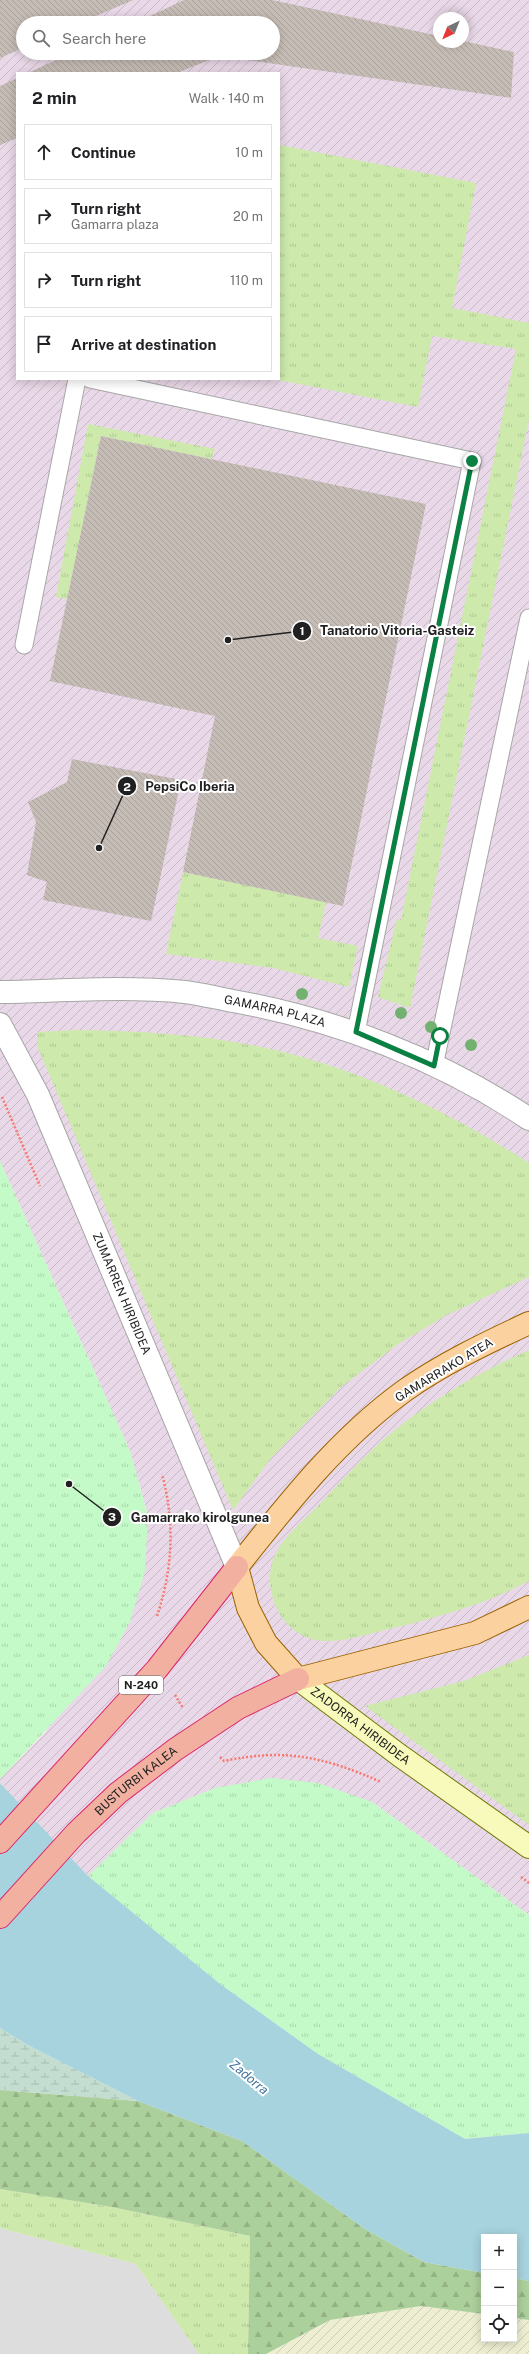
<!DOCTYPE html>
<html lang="en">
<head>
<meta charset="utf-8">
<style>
  body { margin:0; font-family:"Public Sans",sans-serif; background:#f2f2f2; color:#202124 }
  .controls { position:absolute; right:12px; bottom:12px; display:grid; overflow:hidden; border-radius:0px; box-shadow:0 2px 10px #0003 }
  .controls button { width:36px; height:36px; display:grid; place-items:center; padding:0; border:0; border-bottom:1px solid #e0e0e0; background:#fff; color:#202124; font:20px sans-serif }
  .compass { position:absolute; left:433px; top:12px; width:36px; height:36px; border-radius:50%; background:#fff; box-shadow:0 2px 10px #0003; rotate:223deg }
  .stop { position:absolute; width:12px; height:12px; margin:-9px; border:3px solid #0b8043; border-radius:50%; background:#fff }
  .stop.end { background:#0b8043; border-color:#fff; box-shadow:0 1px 4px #0008 }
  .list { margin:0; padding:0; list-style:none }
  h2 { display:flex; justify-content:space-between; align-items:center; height:52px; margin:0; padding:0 16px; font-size:17px }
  h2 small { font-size:13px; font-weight:400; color:#757577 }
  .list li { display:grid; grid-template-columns:26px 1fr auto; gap:12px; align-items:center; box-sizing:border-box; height:56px; margin:0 8px 8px; padding:0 8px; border:1px solid #e0e0e0; border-radius:0px }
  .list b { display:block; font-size:15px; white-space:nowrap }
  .list p { margin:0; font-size:13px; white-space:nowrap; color:#757577 }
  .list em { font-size:13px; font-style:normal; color:#757577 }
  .icon { flex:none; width:22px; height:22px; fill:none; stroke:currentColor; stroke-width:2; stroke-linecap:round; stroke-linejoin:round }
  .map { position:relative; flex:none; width:529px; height:2354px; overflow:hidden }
  .search { position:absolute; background:#fff; box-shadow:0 2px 10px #0003; left:16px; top:16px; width:264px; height:44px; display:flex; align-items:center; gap:10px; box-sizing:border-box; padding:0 14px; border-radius:22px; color:#757577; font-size:15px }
  .panel { position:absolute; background:#fff; box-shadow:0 2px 10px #0003; left:16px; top:72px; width:264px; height:308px; border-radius:0px }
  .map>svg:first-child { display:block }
  .residential { fill:#dedddd }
  .industrial { fill:url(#industrial-furrows); fill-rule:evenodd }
  .farmland { fill:url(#farmland-furrows) }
  .grass { fill:url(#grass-tufts) }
  .forest { fill:url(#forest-firs) }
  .wetland { fill:url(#wetland-marsh) }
  .park { fill:url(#park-tufts) }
  .water { fill:#a7d3de }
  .building { fill:url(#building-back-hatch) }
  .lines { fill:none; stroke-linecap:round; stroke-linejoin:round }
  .service-casing { stroke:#a7a7a7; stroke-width:19 }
  .tertiary-casing { stroke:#a7a7a7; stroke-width:24 }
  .secondary-casing { stroke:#707905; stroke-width:24 }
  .primary-casing { stroke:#9b6300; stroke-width:24 }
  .trunk-casing { stroke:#db266a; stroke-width:24 }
  .path { stroke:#fa786e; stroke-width:2.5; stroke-dasharray:2 2; stroke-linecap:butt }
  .service { stroke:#fff; stroke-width:17 }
  .tertiary { stroke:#fff; stroke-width:22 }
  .secondary { stroke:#f8fabb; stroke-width:22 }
  .primary { stroke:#fcd1a0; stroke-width:22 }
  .trunk { stroke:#f2b0a1; stroke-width:22 }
  .tree { fill:#73b171 }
  .route { stroke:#0b8043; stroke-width:5 }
  .labels { text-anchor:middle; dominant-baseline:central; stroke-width:4; stroke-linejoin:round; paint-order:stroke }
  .shield { fill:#fff; stroke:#636363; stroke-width:1 }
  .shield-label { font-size:11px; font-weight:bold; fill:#202020 }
  .street-label { font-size:12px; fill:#202020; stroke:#fff }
  .water-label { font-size:13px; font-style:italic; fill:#4576a0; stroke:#fff }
  .leader { fill:none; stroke:#202020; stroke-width:1.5 }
  .callout-dot { fill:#202020; stroke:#fff; stroke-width:1.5 }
  .mark-label { font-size:12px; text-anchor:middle; font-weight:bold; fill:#fff }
  .callout-label { font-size:13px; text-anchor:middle; font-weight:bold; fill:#202020; stroke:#fff; stroke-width:4; stroke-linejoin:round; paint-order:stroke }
</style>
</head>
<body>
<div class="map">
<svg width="529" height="2354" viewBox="0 0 529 2354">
  <defs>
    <pattern id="industrial-furrows" width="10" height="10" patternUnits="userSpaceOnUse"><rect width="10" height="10" fill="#e9d8e7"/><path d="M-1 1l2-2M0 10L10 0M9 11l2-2" fill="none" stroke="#c8b9c6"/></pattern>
    <pattern id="farmland-furrows" width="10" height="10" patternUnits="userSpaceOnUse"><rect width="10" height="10" fill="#eeefd2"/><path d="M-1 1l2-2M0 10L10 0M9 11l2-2" fill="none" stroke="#cccdb4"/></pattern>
    <pattern id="grass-tufts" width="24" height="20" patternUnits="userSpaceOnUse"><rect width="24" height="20" fill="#cdeaac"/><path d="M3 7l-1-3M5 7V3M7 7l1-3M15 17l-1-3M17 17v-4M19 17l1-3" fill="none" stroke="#b0c894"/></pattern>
    <pattern id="forest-firs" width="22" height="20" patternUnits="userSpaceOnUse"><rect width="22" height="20" fill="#acd09b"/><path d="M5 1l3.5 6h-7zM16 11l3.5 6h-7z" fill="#94b285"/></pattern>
    <pattern id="wetland-marsh" width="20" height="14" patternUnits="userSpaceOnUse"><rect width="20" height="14" fill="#c3ded1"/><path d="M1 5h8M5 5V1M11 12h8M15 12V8" fill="none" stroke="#a7beb3"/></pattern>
    <pattern id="park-tufts" width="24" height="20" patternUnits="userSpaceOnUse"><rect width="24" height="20" fill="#c4fac7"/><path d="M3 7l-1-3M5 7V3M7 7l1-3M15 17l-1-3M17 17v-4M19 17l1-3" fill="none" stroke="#a8d6ab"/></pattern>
    <pattern id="building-back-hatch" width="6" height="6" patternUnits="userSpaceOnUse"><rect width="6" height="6" fill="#c5bcb5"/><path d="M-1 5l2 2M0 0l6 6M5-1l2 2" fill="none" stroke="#a9a19b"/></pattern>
  </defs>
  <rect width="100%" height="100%" fill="#f0ede6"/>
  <path class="residential" d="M0,2228L136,2264L199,2354H0Z"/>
  <path class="industrial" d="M0,0H529V1915L372,1802L215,1788L153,1813L88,1876L0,1783V1779L46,1732L148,1516L130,1451L0,1161ZM439,18H463V42H439ZM23,23H273V53H23ZM17,73H279V379H17Z"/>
  <path class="farmland" d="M421,2306L484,2314V2339H514V2318L529,2320V2354H266L330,2320Z"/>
  <path class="grass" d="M279,145L476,183L452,308L529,323V419L410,1008L378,997L397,919L401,920L516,349L432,336L418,407L273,379H279Z
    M88,424L215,449L211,459L101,436L67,599L56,597Z
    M183,872L326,902L318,938L358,946L349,987L273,968L166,954Z
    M78,1030C137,1031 197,1034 256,1046C352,1065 447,1110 529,1163V1277L447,1315L398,1344L341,1387L271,1458L233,1510L38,1048L37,1032Z
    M529,1350V1581C484,1605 434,1618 385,1630C365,1635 344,1642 323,1641C304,1640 287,1628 278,1611C270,1594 267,1578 273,1560C280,1539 302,1522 317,1507C342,1481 367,1452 395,1430C436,1397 482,1371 529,1350Z
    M529,1655V1825L365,1706L464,1681Z
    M0,2189L112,2207L250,2236L248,2354H199L136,2264L0,2228Z"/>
  <path class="forest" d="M0,2090L138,2101L242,2141L365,2229L424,2262L484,2273V2314L421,2306L330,2320L266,2354H248L250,2236L112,2207L0,2189Z
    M514,2278L529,2281V2320L514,2318Z"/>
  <path class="wetland" d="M0,2028L28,2045L138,2101L0,2090Z"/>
  <path class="park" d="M0,1161L130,1451L148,1516L145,1571L130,1622L106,1666L0,1779Z
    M271,1778L318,1783L372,1802L529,1915V2133L465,2139L318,2054L220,1984L88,1876L153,1813L215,1788Z"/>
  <path class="water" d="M0,1783L88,1876L220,1984L318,2054L465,2139L529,2133V2281L514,2278V2237H484V2273L424,2262L365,2229L242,2141L138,2101L28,2045L0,2028Z"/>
  <path class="building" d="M0,0H133L80,23H23V48L0,58Z
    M184,0H272L439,36V42L463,41L514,52L511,98L219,56L177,73H28L71,53H273V23H135Z
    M17,78V138L0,145V86Z
    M101,436L426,504L343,906L183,872L215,716L50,681Z
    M72,759L181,780L151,921L43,900L47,882L27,875L36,822L28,802L67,782Z"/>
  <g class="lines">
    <defs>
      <path id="service" d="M90,379L472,461L356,1032
        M24,645L77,379
        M434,1066L529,618"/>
      <g id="tertiary">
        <path id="s1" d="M0,992C61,991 124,986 185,992C201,994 217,998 233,1001C337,1020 440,1059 529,1119"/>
        <path id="s2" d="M0,1024L38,1095L237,1567"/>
      </g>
      <g id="secondary">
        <path id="s3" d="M298,1679L399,1755L529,1847"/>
      </g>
      <path id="primary" d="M529,1323C486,1343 442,1364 404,1391C338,1439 287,1504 237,1567L248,1608L266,1643L298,1679L475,1633L529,1607"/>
      <g id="trunk">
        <path d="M0,1842L157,1669L237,1567"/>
        <path id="s4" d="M0,1917L76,1833L118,1793L176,1749L238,1708L298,1679"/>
      </g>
    </defs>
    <use href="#service" class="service-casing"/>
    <use href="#tertiary" class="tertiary-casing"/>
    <use href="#secondary" class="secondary-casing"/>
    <use href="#primary" class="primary-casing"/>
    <use href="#trunk" class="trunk-casing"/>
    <path class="path" d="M2,1097L40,1186
      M157,1616C173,1568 175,1523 162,1474
      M175,1695L183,1708
      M220,1757L224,1761C285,1748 325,1757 381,1782
      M521,1877L529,1883"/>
    <use href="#service" class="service"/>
    <use href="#tertiary" class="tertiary"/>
    <use href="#secondary" class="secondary"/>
    <use href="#primary" class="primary"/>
    <use href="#trunk" class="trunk"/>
  </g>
  <g class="tree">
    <circle cx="302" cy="994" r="6"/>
    <circle cx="401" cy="1013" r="6"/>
    <circle cx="431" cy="1027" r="6"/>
    <circle cx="471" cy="1045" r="6"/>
  </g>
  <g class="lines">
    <path class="route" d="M440,1036L434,1066L356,1032L472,461"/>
  </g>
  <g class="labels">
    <rect class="shield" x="119" y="1676" width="44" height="18" rx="3"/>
    <g class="shield-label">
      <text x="141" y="1685">N-240</text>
    </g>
    <g class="street-label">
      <text stroke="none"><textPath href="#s1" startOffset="277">GAMARRA PLAZA</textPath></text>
      <text stroke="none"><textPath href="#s2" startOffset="296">ZUMARREN HIRIBIDEA</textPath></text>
      <text transform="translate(444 1370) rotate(-31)">GAMARRAKO ATEA</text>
      <text stroke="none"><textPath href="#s3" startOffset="78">ZADORRA HIRIBIDEA</textPath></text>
      <text stroke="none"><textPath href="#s4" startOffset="193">BUSTURBI KALEA</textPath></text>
    </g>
    <g class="water-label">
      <text transform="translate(249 2077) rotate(40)">Zadorra</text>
    </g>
  </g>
  <path class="leader" d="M228 640L302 631M99 848L127 786M69 1484L112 1517"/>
  <g class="callout-dot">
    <circle cx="228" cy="640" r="4"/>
    <circle cx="99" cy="848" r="4"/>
    <circle cx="69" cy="1484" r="4"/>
    <circle cx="302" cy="631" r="10"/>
    <circle cx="127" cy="786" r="10"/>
    <circle cx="112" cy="1517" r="10"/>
  </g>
  <g class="mark-label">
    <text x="302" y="635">1</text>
    <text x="127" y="791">2</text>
    <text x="112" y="1521">3</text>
  </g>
  <g class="callout-label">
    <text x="397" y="635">Tanatorio Vitoria-Gasteiz</text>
    <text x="190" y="791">PepsiCo Iberia</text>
    <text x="200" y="1522">Gamarrako kirolgunea</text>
  </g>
</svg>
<div class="controls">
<button>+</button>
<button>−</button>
<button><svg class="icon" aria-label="locate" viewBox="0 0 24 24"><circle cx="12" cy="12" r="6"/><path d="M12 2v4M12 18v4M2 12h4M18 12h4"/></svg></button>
</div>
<svg class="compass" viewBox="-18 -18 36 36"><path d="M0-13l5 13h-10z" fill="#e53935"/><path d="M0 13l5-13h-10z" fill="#757577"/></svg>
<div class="stop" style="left:440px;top:1036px"></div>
<div class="stop end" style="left:472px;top:461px"></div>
<div class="search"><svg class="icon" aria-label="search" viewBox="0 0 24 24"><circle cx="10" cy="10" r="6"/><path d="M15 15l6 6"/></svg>Search here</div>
<section class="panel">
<h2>2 min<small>Walk · 140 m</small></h2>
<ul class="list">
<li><svg class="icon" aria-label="ahead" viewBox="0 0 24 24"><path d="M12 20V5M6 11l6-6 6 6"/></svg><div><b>Continue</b></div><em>10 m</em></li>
<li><svg class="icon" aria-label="right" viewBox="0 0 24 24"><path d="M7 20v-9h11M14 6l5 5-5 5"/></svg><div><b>Turn right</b><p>Gamarra plaza</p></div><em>20 m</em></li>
<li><svg class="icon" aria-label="right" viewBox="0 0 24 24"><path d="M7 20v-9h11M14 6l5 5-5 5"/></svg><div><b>Turn right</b></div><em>110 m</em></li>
<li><svg class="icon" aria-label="arrive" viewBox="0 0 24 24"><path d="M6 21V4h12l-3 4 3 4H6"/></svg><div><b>Arrive at destination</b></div></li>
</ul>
</section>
</div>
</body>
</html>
